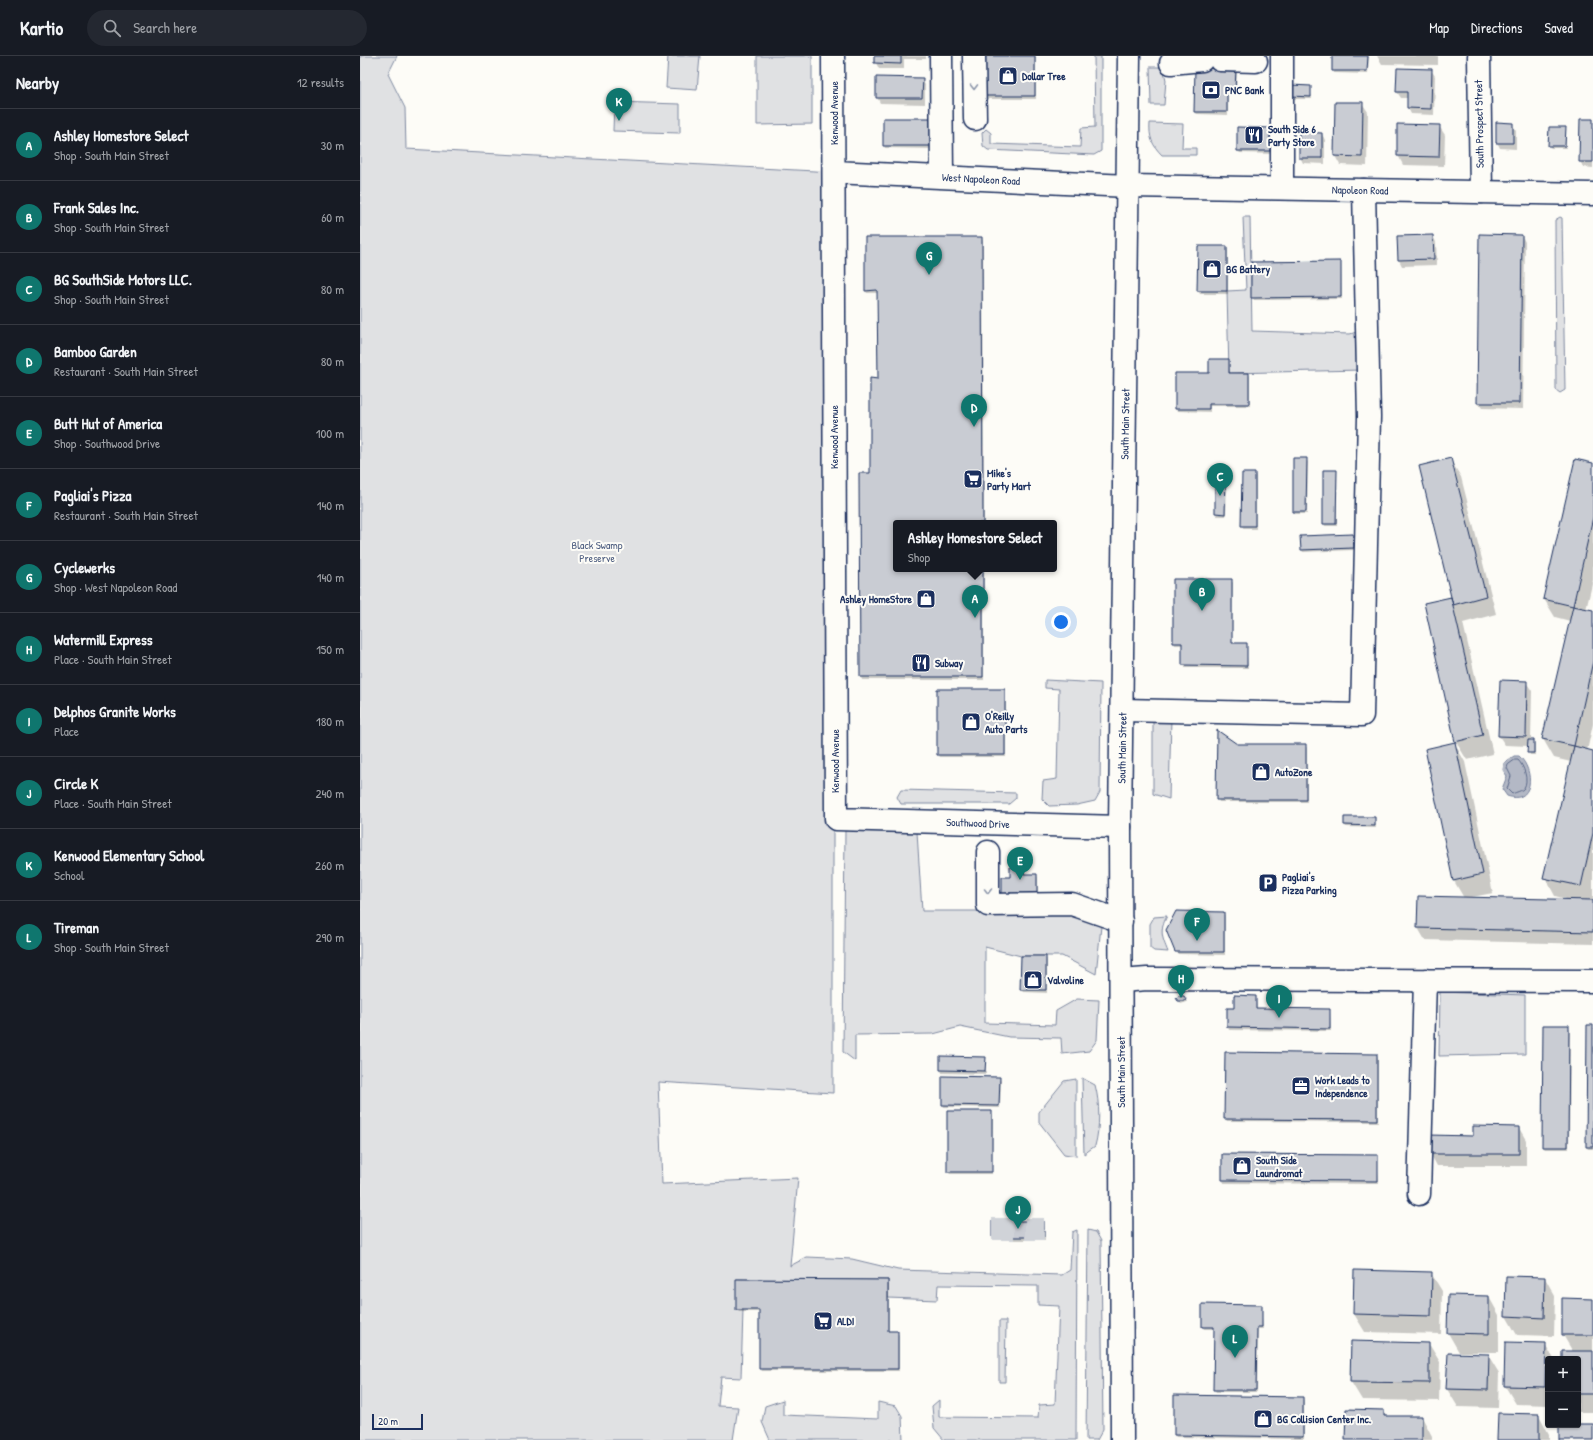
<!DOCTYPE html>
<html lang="en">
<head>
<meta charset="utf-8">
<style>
  body { margin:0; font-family:"Patrick Hand",sans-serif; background:#242831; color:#f1f3f6 }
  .controls { position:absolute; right:12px; bottom:12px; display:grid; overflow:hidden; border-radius:4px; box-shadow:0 1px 3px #0004 }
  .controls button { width:36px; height:36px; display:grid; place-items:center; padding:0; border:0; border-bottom:1px solid #363941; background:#171b24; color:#f1f3f6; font:20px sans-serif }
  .scale { position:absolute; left:12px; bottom:10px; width:51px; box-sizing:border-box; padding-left:4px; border:2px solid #1b2f5e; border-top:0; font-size:11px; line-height:14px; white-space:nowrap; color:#1b2f5e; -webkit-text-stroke:3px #fdfcf7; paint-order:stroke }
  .you { position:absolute; left:701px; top:566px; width:14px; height:14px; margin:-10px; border:3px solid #fff; border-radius:50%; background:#1a73e8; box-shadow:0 0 0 6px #1a73e833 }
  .badge { display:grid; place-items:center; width:26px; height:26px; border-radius:50%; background:#0f766e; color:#fff; font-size:13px; font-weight:700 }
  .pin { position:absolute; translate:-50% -33px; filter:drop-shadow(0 1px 2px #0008) }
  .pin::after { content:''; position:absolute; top:21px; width:14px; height:12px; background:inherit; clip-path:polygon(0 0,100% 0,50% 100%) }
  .popup { position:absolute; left:533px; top:464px; width:164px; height:52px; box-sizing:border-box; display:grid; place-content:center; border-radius:4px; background:#171b24; filter:drop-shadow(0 1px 3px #0005); font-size:13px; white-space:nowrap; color:#9ea1a6 }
  .popup b { font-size:15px; color:#f1f3f6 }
  .popup::after { content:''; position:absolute; left:50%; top:100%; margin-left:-8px; border:8px solid transparent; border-top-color:#171b24 }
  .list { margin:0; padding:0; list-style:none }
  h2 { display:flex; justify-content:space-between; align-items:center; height:52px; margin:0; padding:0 16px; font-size:17px }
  h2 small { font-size:13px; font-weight:400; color:#9ea1a6 }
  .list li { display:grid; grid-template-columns:26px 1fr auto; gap:12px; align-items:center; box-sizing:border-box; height:72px; padding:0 16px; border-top:1px solid #363941 }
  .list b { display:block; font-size:15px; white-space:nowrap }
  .list p { margin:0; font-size:13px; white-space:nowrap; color:#9ea1a6 }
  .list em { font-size:13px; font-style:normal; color:#9ea1a6 }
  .icon { flex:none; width:22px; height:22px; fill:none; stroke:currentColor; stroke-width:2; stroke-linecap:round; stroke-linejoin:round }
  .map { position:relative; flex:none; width:1233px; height:1384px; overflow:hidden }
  header { display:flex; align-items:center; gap:24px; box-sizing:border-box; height:56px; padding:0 20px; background:#171b24; border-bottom:1px solid #363941 }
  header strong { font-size:19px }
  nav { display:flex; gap:22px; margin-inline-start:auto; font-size:14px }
  .search { width:280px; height:36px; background:#242831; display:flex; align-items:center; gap:10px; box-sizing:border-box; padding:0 14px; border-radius:22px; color:#9ea1a6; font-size:15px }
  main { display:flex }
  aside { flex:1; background:#171b24 }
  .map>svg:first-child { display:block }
  .green { fill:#e0e1e3; stroke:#7e88a0 }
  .water { fill:#b3b8c5; stroke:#76819c }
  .shadow { fill:#0003 }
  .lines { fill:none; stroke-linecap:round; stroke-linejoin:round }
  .shore { stroke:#586687; stroke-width:1 }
  .building { fill:#c9ccd3; stroke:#1b2f5e }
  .minor-tunnel { stroke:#d0d3d8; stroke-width:22; stroke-dasharray:22 11; stroke-linecap:butt }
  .minor-casing { stroke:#1b2f5e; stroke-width:25 }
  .major-casing { stroke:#1b2f5e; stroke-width:25 }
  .minor { stroke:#fdfcf7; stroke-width:22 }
  .major { stroke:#fdfcf7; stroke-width:22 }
  .oneway { stroke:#8c96aa }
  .labels { text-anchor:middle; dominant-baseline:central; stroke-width:4; stroke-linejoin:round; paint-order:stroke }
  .poi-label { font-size:11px; font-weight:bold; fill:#1b2f5e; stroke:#fdfcf7; text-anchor:start }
  .street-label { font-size:11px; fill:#1b2f5e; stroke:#fdfcf7 }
  .park-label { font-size:11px; fill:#4c5c7f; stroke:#fdfcf7 }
</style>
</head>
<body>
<header>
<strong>Kartio</strong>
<div class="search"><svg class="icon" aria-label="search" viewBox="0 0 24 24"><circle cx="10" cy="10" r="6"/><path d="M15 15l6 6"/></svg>Search here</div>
<nav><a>Map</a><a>Directions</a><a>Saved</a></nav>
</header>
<main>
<aside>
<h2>Nearby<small>12 results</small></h2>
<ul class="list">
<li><span class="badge">A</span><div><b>Ashley Homestore Select</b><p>Shop · South Main Street</p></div><em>30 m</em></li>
<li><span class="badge">B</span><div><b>Frank Sales Inc.</b><p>Shop · South Main Street</p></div><em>60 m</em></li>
<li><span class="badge">C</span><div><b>BG SouthSide Motors LLC.</b><p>Shop · South Main Street</p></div><em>80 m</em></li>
<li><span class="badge">D</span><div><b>Bamboo Garden</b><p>Restaurant · South Main Street</p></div><em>80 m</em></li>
<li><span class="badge">E</span><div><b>Butt Hut of America</b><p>Shop · Southwood Drive</p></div><em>100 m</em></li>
<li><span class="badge">F</span><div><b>Pagliai's Pizza</b><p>Restaurant · South Main Street</p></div><em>140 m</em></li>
<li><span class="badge">G</span><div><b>Cyclewerks</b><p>Shop · West Napoleon Road</p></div><em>140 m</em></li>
<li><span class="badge">H</span><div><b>Watermill Express</b><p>Place · South Main Street</p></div><em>150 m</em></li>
<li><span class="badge">I</span><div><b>Delphos Granite Works</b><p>Place</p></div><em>180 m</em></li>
<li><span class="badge">J</span><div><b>Circle K</b><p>Place · South Main Street</p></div><em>240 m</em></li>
<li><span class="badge">K</span><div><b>Kenwood Elementary School</b><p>School</p></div><em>260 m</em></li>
<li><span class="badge">L</span><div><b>Tireman</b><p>Shop · South Main Street</p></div><em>290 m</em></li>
</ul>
</aside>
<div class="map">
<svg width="1233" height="1384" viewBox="0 0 1233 1384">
  <rect width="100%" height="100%" fill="#fdfcf7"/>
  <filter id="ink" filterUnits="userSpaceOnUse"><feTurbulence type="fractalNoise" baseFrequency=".025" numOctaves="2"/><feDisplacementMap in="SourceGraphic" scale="8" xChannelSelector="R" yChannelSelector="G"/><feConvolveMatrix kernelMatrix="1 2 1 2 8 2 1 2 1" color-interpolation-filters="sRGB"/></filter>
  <g filter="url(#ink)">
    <path class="green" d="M0,0H37L28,18L45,52L46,93L473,116V1037L298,1026L302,1128L438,1122L430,1210L447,1201L492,1203L538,1214L702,1219L710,1214L712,1176L717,1174L716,1384H584L574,1372L572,1350L579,1344V1361L678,1362L679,1349L695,1348L699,1250L678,1249V1230L578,1229L577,1244L528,1242V1224L377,1223L383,1254L381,1322L361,1321L358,1350L378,1351L373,1384H0Z
      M308,0H340L337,34L306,32Z
      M397,0H452V68L397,69Z
      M734,0H741V95L734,99L628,94L623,90L622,77L626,73L631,77V88L720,91L721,72L735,71Z
      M790,11H803L806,24L804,49H791Z
      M254,46L320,48V77L253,75Z
      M790,67L823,68L822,92H836V99H802C792,89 789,81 790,67Z
      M883,161H890L892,275L990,278L1000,275L1001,314L869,317L867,235L886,234Z
      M1200,161L1202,162L1205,334L1200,337L1196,334L1195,164Z
      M685,624L741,627L740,736L735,745L717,749L689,750L682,743L683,725L697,723L699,633L685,632Z
      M793,662H811L809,743L793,738Z
      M541,734L656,737V742L649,748H541L537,741Z
      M485,773L557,776L562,855H715L741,870L736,918L702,900H661L625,891V967L695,969L696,955L717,943L739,944L737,984L729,995L702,998L701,982L649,981L600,971L573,978L495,979V1005L483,996Z
      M807,860C799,875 802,881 808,896L794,895L790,892V868L794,861Z
      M1080,936L1165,939V998L1079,1000Z
      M722,1022L735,1029C740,1047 740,1072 735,1090L724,1098Z
      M716,1023V1100L704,1098L679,1066V1056L704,1025Z
      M728,1174L736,1176L741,1185L743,1373L737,1384H726Z
      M639,1265H646L645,1326H639Z
      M423,1344V1359L518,1363V1346L536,1350L542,1360L543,1384H410L402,1366L405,1350Z"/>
    <path class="water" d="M1154,700H1159C1175,714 1174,749 1147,740L1142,733L1147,720L1143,714L1144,707Z"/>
    <path class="shadow" d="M516,0H566V3H544V13H519L516,7Z
      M622,0H676V43H623Z
      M843,0L875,14L877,16L876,37H868V59L837,58L835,56Z
      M973,0H1009L1008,18L974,17Z
      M1017,0H1078V9L1022,8Z
      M1071,14L1075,20L1074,59L1051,58L1048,52V42H1041L1037,36Z
      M562,23L565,29V48L520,47L517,41Z
      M950,31L952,43H933L932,40Z
      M1002,47L1008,56L1007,110L980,109L975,100Z
      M571,63L572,93L525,92L524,89Z
      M1233,64V112L1223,111L1220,105Z
      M1152,68L1156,74V93L1140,92L1137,86Z
      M1079,70L1085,79L1084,110L1043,109L1038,99Z
      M910,72L912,75L911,98L880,97L878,95Z
      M1205,72L1206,92H1191L1189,90Z
      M962,78L965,84V108L943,107L940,101Z
      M1073,180L1076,186L1077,209L1042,210L1039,204Z
      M1162,180L1165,186L1163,353L1122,352L1118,347Z
      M622,182L623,185L624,467H536V513H624V624H502L501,621L500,418H511L519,324L518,237H507L506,235Z
      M839,191H867L868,194V238H840L838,235Z
      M981,206L982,243L894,244L892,241Z
      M868,304L870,318H889L890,320V350H850V356L817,355L816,353L850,318Z
      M946,403L948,406L947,458H935L934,455Z
      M1090,403L1101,421L1136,558L1103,567L1133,698L1107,704L1096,686L1066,547L1092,541Z
      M1233,408V524L1226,554L1233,555V668L1227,695L1233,696V888L1065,884L1058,872L1104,842L1094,825L1095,688L1105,706L1133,837L1112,841L1210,844L1195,840L1185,821L1211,706L1194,702L1183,683L1210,565L1195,561L1184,543Z
      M976,415L977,418V470H965L964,467Z
      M895,418L896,420V473H884L882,470Z
      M856,423H865L867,426L866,460H857L856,457Z
      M993,479L995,494L943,496L942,494Z
      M871,524L873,527L872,588H886L888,612H825L823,589H815L814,586Z
      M1141,625L1166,626L1172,635L1171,685H1173L1175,688V699H1170L1168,690L1145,689L1139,680Z
      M644,634L646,637V701H580L578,698Z
      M877,689H945L947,692V746H859L858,743Z
      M1015,762L1016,772L986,771L985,769Z
      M664,812L665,819H677L678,822V846L651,822Z
      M864,857L865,860V899L818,898L816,895Z
      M686,901L687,904V937L663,936L661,934Z
      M824,941L827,946L821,948L817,942Z
      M896,941L897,953L970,954L971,975L869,974L868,971L875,953Z
      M1208,970L1210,973L1209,1093H1185L1183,1091Z
      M1233,970V1093H1228L1227,1091Z
      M1017,999L1018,1001V1066L867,1065L865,1062Z
      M625,1002L626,1018L582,1017L581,1014Z
      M639,1022L641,1025L640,1052L584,1051L583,1048Z
      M631,1056L633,1059L632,1118H590L588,1116Z
      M1159,1072L1166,1084V1110H1077L1070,1097L1114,1081Z
      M1017,1100L1019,1128L864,1127L863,1124Z
      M684,1166L685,1184H634L633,1181Z
      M1071,1217L1082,1235L1081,1278L1005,1276L994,1258Z
      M1147,1221L1185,1222L1195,1240L1194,1280L1157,1279L1146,1260Z
      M527,1225L529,1227V1276H537L539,1279V1315H402L400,1312V1256H379L377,1254Z
      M1089,1240L1129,1241L1139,1259V1296H1099L1088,1277Z
      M1233,1244V1356H1218V1303H1203L1213,1296L1203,1279Z
      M901,1250L903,1273H898L897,1336H856L854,1333L855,1273H844L843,1271Z
      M1069,1288L1080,1306L1079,1345L1002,1344L991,1326Z
      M1185,1288L1194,1303H1188V1349L1156,1348L1145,1330Z
      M1128,1299L1139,1317L1138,1352L1098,1351L1087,1333Z
      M943,1342L944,1345V1383L816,1381L815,1379Z
      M1024,1355L1027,1361H1062L1072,1380V1384H986Z
      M1179,1359L1189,1378V1384H1138Z"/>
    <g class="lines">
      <path class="shore" d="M1155,704H1158C1164,710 1169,724 1164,732C1162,735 1156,736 1152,738L1147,733L1151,720L1147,712L1148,709Z"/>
    </g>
    <path class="building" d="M514,0H541V8L514,7Z
      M621,0H675V40H621Z
      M972,0H1008L1007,15H972Z
      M835,12L876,13L875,34H867V56H834Z
      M1037,12L1072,13L1071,53L1047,52V36H1036Z
      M516,21L563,22L562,42H516Z
      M931,29L951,30V41L931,40Z
      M975,46H1003L1002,101L974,100Z
      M523,62H571V90H523Z
      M1220,63H1233V106H1219Z
      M1136,66L1153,67V87H1136Z
      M1037,68L1080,69L1079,101L1037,100Z
      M877,71L911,72L910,95H877Z
      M1189,71H1206L1205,90H1188Z
      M939,76L962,77V102H939Z
      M1119,178L1162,179L1160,347H1117Z
      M1073,179L1074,203L1038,204L1037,180Z
      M505,181H622L623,467H536V513H623V621H500L499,417H510V322L518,323L517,234L505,235Z
      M838,190H867V235H837Z
      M981,205V241L891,242V206Z
      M849,303H869V317H889V348H849V353H815V317H849Z
      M933,402H947L946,456H933Z
      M1091,402L1126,540L1093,549L1059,410Z
      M1215,403L1233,407V461L1213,550L1183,543Z
      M963,414H977L976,468H963Z
      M882,417H895V470H881Z
      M855,422H866L865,458L855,457Z
      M993,478L994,492L941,494L940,480Z
      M813,523H872V587H887V610L822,609V587H813Z
      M1091,541L1123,679L1095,686L1064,547Z
      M1213,550L1233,554V605L1214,690L1182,683Z
      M1140,624L1167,625L1166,681L1138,680Z
      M577,633H645V699H577Z
      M857,674L877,688H946V744H856Z
      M1168,684H1174V697H1167Z
      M1095,686L1123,818L1093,825L1065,693Z
      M1214,690L1233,695V777L1221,830L1183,822Z
      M984,761H1015V770L984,769Z
      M650,811H664V818H677V844H642V821H650Z
      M1058,840L1233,844V876L1057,872Z
      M816,855L864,856V896H815L806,874Z
      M661,900H686V934H660Z
      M874,939L896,940V952L970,953V973L867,971V952H874Z
      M818,940H824L826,943L825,945H818L816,942Z
      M1183,969H1209L1208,1091H1182Z
      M1227,969H1233V1091H1226Z
      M865,996L1017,998V1064L864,1063Z
      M580,1000L626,1001L625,1015L580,1014Z
      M582,1020L640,1021L639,1050L582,1049Z
      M587,1055H632V1116H587Z
      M1113,1070L1159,1071V1098H1069V1079L1113,1080Z
      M862,1098L1018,1099V1125L862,1124Z
      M632,1165H684V1181H632Z
      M994,1214L1072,1216L1071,1260L993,1258Z
      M1146,1220L1185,1221L1184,1262L1145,1260Z
      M376,1223L528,1224V1275H538V1313H399V1254H376Z
      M1088,1239L1129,1240V1278L1087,1277Z
      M1202,1242L1233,1243V1279H1202Z
      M842,1248L902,1249V1271H897L896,1334H853L854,1271H842Z
      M991,1285L1069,1287V1327L990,1326Z
      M1145,1286L1186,1287L1185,1331L1144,1330Z
      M1202,1295H1233V1338H1218V1303H1202Z
      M1088,1297L1129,1298L1128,1334L1086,1333Z
      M814,1339L943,1341V1381L814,1379Z
      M986,1353L1024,1354V1360H1062V1384H985Z
      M1138,1357L1179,1358V1384H1137Z
      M1218,1368H1233V1384H1199V1369Z"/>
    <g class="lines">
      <path class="minor-tunnel" d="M632,1173H684"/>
      <defs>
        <path id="minor" d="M473,0L476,763L760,771
          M581,0L582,121
          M614,0L615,63
          M1119,0L1121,136
          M860,4L896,5
          M811,7L842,4
          M474,116L768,130
          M922,132V0
          M762,654L1002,659L1009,361L1004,134
          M628,796V849L712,848L761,865
          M761,925L787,923L1233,925
          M1059,1138L1065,924"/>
        <path id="major" d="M768,130L1233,138
          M762,1384L760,771L769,0"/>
      </defs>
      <use href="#minor" class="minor-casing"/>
      <use href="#major" class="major-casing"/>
      <use href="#minor" class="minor"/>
      <use href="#major" class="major"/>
    </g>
    <defs><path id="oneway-chevron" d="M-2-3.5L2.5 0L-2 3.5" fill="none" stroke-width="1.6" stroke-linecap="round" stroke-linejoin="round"/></defs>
    <g class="oneway">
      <use href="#oneway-chevron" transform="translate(614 31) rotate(89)"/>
      <use href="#oneway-chevron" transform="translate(628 835) rotate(90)"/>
    </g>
  </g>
  <defs>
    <symbol id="shop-square" viewBox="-11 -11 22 22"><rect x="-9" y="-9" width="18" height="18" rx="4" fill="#1b2f5e" stroke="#fdfcf7"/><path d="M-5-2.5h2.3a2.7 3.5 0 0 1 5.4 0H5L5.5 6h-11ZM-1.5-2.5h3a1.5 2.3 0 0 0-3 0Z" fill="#fff"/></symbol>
    <symbol id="bank-square" viewBox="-11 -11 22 22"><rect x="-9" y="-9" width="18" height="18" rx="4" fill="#1b2f5e" stroke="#fdfcf7"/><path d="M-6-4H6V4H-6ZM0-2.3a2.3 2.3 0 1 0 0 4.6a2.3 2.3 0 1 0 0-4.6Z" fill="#fff"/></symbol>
    <symbol id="restaurant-square" viewBox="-11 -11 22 22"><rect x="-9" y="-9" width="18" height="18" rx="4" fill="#1b2f5e" stroke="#fdfcf7"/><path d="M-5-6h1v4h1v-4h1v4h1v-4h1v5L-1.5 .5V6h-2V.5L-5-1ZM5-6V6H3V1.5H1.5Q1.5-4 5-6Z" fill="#fff"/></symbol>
    <symbol id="supermarket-square" viewBox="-11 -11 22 22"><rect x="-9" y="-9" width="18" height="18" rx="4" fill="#1b2f5e" stroke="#fdfcf7"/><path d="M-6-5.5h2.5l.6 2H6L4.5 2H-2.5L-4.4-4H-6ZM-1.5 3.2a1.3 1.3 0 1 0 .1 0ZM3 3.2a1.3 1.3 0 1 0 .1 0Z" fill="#fff"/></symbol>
    <symbol id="parking-square" viewBox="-11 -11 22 22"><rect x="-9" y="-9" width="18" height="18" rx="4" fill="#1b2f5e" stroke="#fdfcf7"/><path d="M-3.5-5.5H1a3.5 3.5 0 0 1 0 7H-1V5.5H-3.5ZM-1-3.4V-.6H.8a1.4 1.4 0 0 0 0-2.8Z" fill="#fff"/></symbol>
    <symbol id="office-square" viewBox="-11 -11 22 22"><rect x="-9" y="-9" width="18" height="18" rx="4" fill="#1b2f5e" stroke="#fdfcf7"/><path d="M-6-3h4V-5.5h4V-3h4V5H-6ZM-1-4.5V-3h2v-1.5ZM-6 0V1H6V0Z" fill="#fff"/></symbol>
  </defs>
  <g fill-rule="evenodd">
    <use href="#shop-square" x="637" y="9" width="22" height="22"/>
    <use href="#bank-square" x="840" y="23" width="22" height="22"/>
    <use href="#restaurant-square" x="883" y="68" width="22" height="22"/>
    <use href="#shop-square" x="841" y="202" width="22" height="22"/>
    <use href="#supermarket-square" x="602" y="412" width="22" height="22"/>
    <use href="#shop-square" x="555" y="532" width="22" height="22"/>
    <use href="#restaurant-square" x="550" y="596" width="22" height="22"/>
    <use href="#shop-square" x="600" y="655" width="22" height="22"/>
    <use href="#shop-square" x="890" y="705" width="22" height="22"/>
    <use href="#parking-square" x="897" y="816" width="22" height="22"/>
    <use href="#shop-square" x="662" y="913" width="22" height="22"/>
    <use href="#office-square" x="930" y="1019" width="22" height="22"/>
    <use href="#shop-square" x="871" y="1099" width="22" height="22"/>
    <use href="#supermarket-square" x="452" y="1254" width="22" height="22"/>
    <use href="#shop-square" x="892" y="1352" width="22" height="22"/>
  </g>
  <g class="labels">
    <g class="poi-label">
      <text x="662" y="20">Dollar Tree</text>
      <text x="865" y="34">PNC Bank</text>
      <text x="908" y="73">South Side 6<tspan x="908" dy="13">Party Store</tspan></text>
      <text x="866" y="213">BG Battery</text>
      <text x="627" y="417">Mike's<tspan x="627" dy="13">Party Mart</tspan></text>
      <text x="552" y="543" text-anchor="end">Ashley HomeStore</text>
      <text x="575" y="607">Subway</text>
      <text x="625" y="660">O'Reilly<tspan x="625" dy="13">Auto Parts</tspan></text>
      <text x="915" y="716">AutoZone</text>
      <text x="922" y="821">Pagliai's<tspan x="922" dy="13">Pizza Parking</tspan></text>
      <text x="687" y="924">Valvoline</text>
      <text x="955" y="1024">Work Leads to<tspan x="955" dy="13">Independence</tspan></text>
      <text x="896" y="1104">South Side<tspan x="896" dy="13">Laundromat</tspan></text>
      <text x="477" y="1265">ALDI</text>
      <text x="917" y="1363">BG Collision Center Inc.</text>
    </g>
    <g class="street-label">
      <text transform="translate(474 57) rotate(-90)">Kenwood Avenue</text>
      <text transform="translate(1119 68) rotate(-91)">South Prospect Street</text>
      <text transform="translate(621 123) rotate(3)">West Napoleon Road</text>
      <text transform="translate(1000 134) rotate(1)">Napoleon Road</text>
      <text transform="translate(765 368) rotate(-89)">South Main Street</text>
      <text transform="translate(474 381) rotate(-90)">Kenwood Avenue</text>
      <text transform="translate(762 692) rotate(-89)">South Main Street</text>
      <text transform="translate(475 705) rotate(-90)">Kenwood Avenue</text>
      <text transform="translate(618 767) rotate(2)">Southwood Drive</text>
      <text transform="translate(761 1016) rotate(-90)">South Main Street</text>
    </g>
    <g class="park-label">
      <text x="237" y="489">Black Swamp<tspan x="237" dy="13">Preserve</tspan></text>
    </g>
  </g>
</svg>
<div class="controls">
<button>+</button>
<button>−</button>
</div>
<div class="scale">20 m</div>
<div class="you"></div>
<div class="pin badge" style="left:615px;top:562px">A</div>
<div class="popup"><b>Ashley Homestore Select</b>Shop</div>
<div class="pin badge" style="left:842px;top:555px">B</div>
<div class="pin badge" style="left:860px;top:440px">C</div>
<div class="pin badge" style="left:614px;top:371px">D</div>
<div class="pin badge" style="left:660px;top:824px">E</div>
<div class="pin badge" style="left:837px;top:885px">F</div>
<div class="pin badge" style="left:569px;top:219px">G</div>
<div class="pin badge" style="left:821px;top:942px">H</div>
<div class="pin badge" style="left:919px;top:962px">I</div>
<div class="pin badge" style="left:658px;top:1173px">J</div>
<div class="pin badge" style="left:259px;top:65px">K</div>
<div class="pin badge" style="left:875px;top:1302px">L</div>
</div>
</main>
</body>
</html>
